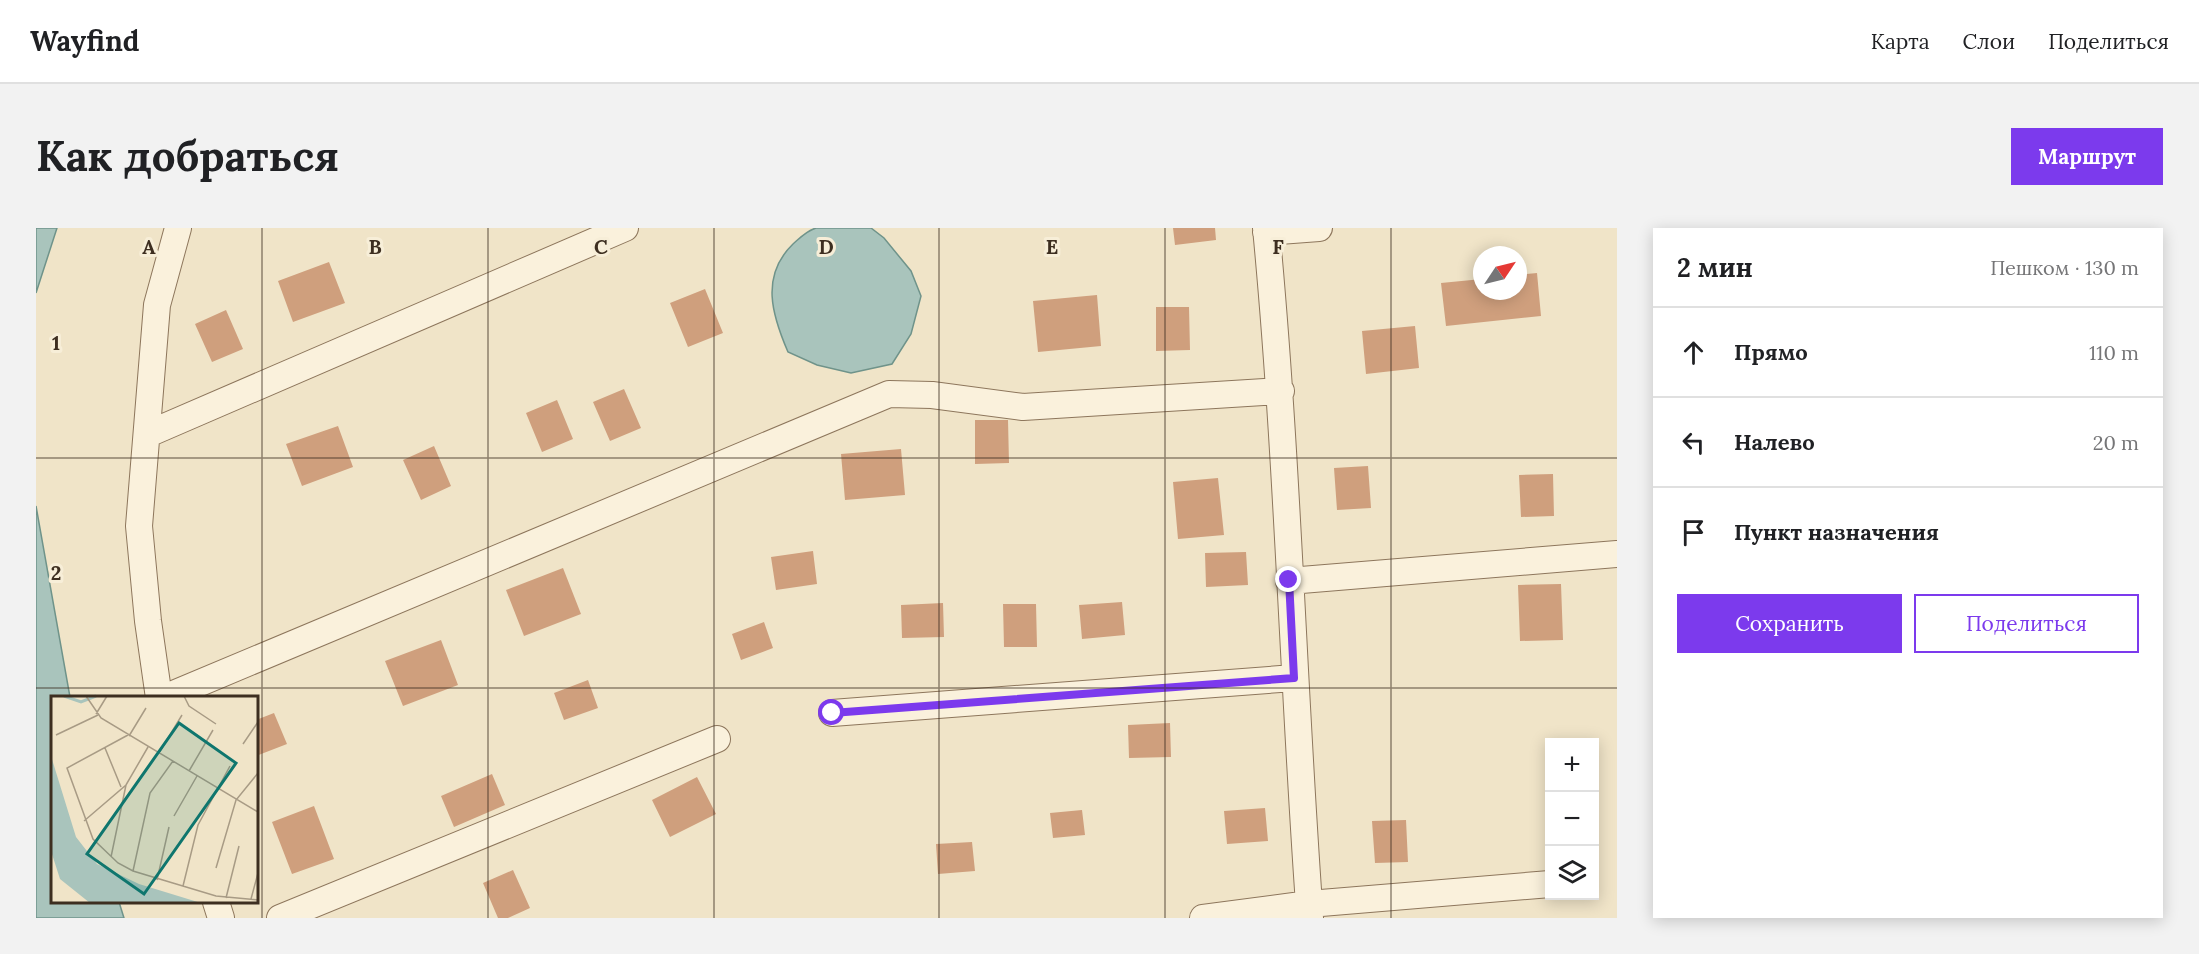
<!DOCTYPE html>
<html lang="ru">
<head>
<meta charset="utf-8">
<style>
  body { margin:0; font-family:Lora,serif; background:#f2f2f2; color:#202124 }
  .controls { position:absolute; right:18px; bottom:18px; display:grid; overflow:hidden; border-radius:0px; box-shadow:0 3px 15px #0003 }
  .controls button { width:54px; height:54px; display:grid; place-items:center; padding:0; border:0; border-bottom:2px solid #e0e0e0; background:#fff; color:#202124; font:30px sans-serif }
  .compass { position:absolute; left:1437px; top:18px; width:54px; height:54px; border-radius:50%; background:#fff; box-shadow:0 3px 15px #0003; rotate:55deg }
  .stop { position:absolute; width:18px; height:18px; margin:-14px; border:4px solid #7c3aed; border-radius:50%; background:#fff }
  .stop.end { background:#7c3aed; border-color:#fff; box-shadow:0 2px 6px #0008 }
  .list { margin:0; padding:0; list-style:none }
  h2 { display:flex; justify-content:space-between; align-items:center; height:78px; margin:0; padding:0 24px; font-size:26px }
  h2 small { font-size:20px; font-weight:400; color:#757577 }
  .list li { display:grid; grid-template-columns:39px 1fr auto; gap:18px; align-items:center; box-sizing:border-box; height:90px; padding:0 24px; border-top:2px solid #e0e0e0 }
  .list b { display:block; font-size:22px; white-space:nowrap }
  .list em { font-size:20px; font-style:normal; color:#757577 }
  .actions { display:flex; gap:12px; padding:18px 24px }
  .actions a { flex:1; padding:14px 0; border:2px solid #7c3aed; border-radius:0px; text-align:center; font-size:21px; color:#7c3aed }
  .actions .main { background:#7c3aed; color:#fff }
  .icon { flex:none; width:33px; height:33px; fill:none; stroke:currentColor; stroke-width:2; stroke-linecap:round; stroke-linejoin:round }
  .map { position:relative; flex:none; width:1581px; height:690px; overflow:hidden; border-radius:0px }
  header { display:flex; align-items:center; gap:36px; box-sizing:border-box; height:84px; padding:0 30px; background:#fff; border-bottom:2px solid #e0e0e0 }
  header strong { font-size:28px }
  nav { display:flex; gap:33px; margin-inline-start:auto; font-size:21px }
  .intro { display:flex; align-items:center; justify-content:space-between; box-sizing:border-box; height:144px; padding:0 36px }
  h1 { margin:0; font-size:42px }
  .button { padding:15px 27px; border-radius:0px; background:#7c3aed; color:#fff; font-size:21px; font-weight:700 }
  main { display:flex; gap:36px; padding:0 36px }
  aside { flex:1; background:#fff; border-radius:0px; box-shadow:0 3px 15px #0003 }
  .map>svg:first-child { display:block }
  .water { fill:#a9c4bc; stroke:#6f938a; stroke-width:1.5 }
  .building { fill:#cf9f7d }
  .lines { fill:none; stroke-linecap:round; stroke-linejoin:round }
  .minor-casing { stroke:#8d765c; stroke-width:28 }
  .minor { stroke:#faf1dc; stroke-width:26 }
  .route { stroke:#7c3aed; stroke-width:8 }
  .grid { fill:none; stroke:#3d2e20; stroke-width:1.5; stroke-opacity:0.55 }
  .inset-river { fill:none; stroke:#a9c4bc; stroke-width:3 }
  .inset-road { fill:none; stroke:#a89b85; stroke-width:1.5 }
  .view { fill:#0f766e; fill-opacity:0.15; stroke:#0f766e; stroke-width:3 }
  .inset-edge { fill:none; stroke:#3d2e20; stroke-width:3 }
  .grid-label { font-size:20px; text-anchor:middle; font-weight:bold; fill:#3d2e20; stroke:#f7eed8; stroke-width:6; stroke-linejoin:round; paint-order:stroke }
</style>
</head>
<body>
<header>
<strong>Wayfind</strong>
<nav><a>Карта</a><a>Слои</a><a>Поделиться</a></nav>
</header>
<div class="intro"><h1>Как добраться</h1><a class="button">Маршрут</a></div>
<main>
<div class="map">
<svg width="1581" height="690" viewBox="0 0 1581 690">
  <rect width="100%" height="100%" fill="#f0e4c8"/>
  <path class="water" d="M0,0H21L0,65Z
    M780,0H835L848,10L875,43L885,68L875,106L856,136L815,145L781,137L752,124C736,87 724,48 757,16C764,10 770,3 780,0Z
    M0,278L34,469L16,470V674H83L88,690H0Z"/>
  <path class="building" d="M1137,0H1179L1180,12L1139,17Z
    M293,34L309,75L257,94L242,53Z
    M1501,45L1505,88L1410,98L1405,55L1446,51V63H1482V47Z
    M669,61L687,105L652,119L634,75Z
    M1061,67L1065,118L1002,124L997,73Z
    M1120,79H1153L1154,122L1120,123Z
    M190,82L207,121L176,134L159,96Z
    M1379,98L1383,140L1330,146L1326,103Z
    M588,161L605,200L574,213L557,174Z
    M521,172L537,211L506,224L490,185Z
    M939,192H972L973,235L939,236Z
    M302,198L317,239L266,258L250,216Z
    M398,218L415,258L385,272L367,232Z
    M865,221L869,267L809,272L805,226Z
    M1332,238L1335,280L1301,282L1298,240Z
    M1517,246L1518,288L1485,289L1483,247Z
    M1182,250L1188,307L1142,311L1137,254Z
    M777,323L781,356L740,362L735,329Z
    M1210,324L1212,357L1170,359L1169,325Z
    M527,340L545,386L488,408L470,362Z
    M1525,356L1527,412L1484,413L1482,357Z
    M1086,374L1089,407L1046,411L1043,377Z
    M907,375L908,409L866,410L865,377Z
    M967,376H1000L1001,419H968Z
    M728,394L737,420L705,432L696,406Z
    M405,412L422,457L367,478L349,433Z
    M552,452L562,480L528,492L518,465Z
    M238,485L251,516L220,528V492Z
    M1134,495L1135,529L1093,530L1092,497Z
    M456,546L469,577L418,599L405,568Z
    M661,549L680,586L634,609L616,572Z
    M278,578L298,631L256,646L236,594Z
    M1229,580L1232,613L1191,616L1188,583Z
    M1046,582L1049,607L1017,610L1014,585Z
    M1370,592L1372,634L1339,635L1336,593Z
    M936,614L939,643L902,646L900,616Z
    M477,642L494,680L472,690H462L447,655Z"/>
  <g class="lines">
    <defs>
      <path id="minor" d="M1230,0C1252,229 1257,460 1274,690
        M1230,4L1283,0
        M112,206L589,0
        M1253,353L1581,326
        M123,470L112,393L103,298L121,77L142,0
        M128,470L853,166L896,167L987,179L1245,163
        M796,485L1258,450
        M180,674L185,690
        M244,690L681,511
        M1167,690L1273,676L1514,656"/>
    </defs>
    <use href="#minor" class="minor-casing"/>
    <use href="#minor" class="minor"/>
  </g>
  <g class="lines">
    <path class="route" d="M796,485L1258,450L1253,352"/>
  </g>
  <path class="grid" d="M226,0V690M452,0V690M678,0V690M903,0V690M1129,0V690M1355,0V690M0,230H1581M0,460H1581"/>
  <g transform="translate(15 468)">
    <rect width="207" height="207" fill="#f0e4c8"/>
    <path d="M0,60L25,141L46,168L88,188L150,207H39L9,183L0,155Z" fill="#a9c4bc"/>
    <path class="inset-river" d="M13,0L30,6L45,0"/>
    <path class="inset-road" d="M35,0L50,22L207,116M133,0L138,10L165,28M45,18L56,0M5,39L47,19M77,39L16,72L42,143L67,167L82,175L165,200L207,204M78,40L95,12M192,48L207,26M54,52L70,91M108,57L131,19M138,75L162,34M123,120L146,80M33,125L75,89L97,51M60,161L75,89M165,172L185,104L207,77M82,175L99,97L122,65M106,184L118,131M132,190L147,129L179,70M175,202L188,150M200,203L207,177"/>
    <path class="view" d="M128,27L185,67L93,198L36,158Z"/>
    <rect width="207" height="207" class="inset-edge"/>
  </g>
  <g class="grid-label">
    <text x="113" y="26">A</text>
    <text x="339" y="26">B</text>
    <text x="565" y="26">C</text>
    <text x="790" y="26">D</text>
    <text x="1016" y="26">E</text>
    <text x="1242" y="26">F</text>
    <text x="20" y="122">1</text>
    <text x="20" y="352">2</text>
  </g>
</svg>
<div class="controls">
<button>+</button>
<button>−</button>
<button><svg class="icon" aria-label="layers" viewBox="0 0 24 24"><path d="M12 4l9 5-9 5-9-5zM3 14l9 5 9-5"/></svg></button>
</div>
<svg class="compass" viewBox="-18 -18 36 36"><path d="M0-13l5 13h-10z" fill="#e53935"/><path d="M0 13l5-13h-10z" fill="#757577"/></svg>
<div class="stop" style="left:796px;top:485px"></div>
<div class="stop end" style="left:1253px;top:352px"></div>
</div>
<aside>
<h2>2 мин<small>Пешком · 130 m</small></h2>
<ul class="list">
<li><svg class="icon" aria-label="ahead" viewBox="0 0 24 24"><path d="M12 20V5M6 11l6-6 6 6"/></svg><div><b>Прямо</b></div><em>110 m</em></li>
<li><svg class="icon" aria-label="left" viewBox="0 0 24 24"><path d="M17 20v-9H6M10 6l-5 5 5 5"/></svg><div><b>Налево</b></div><em>20 m</em></li>
<li><svg class="icon" aria-label="arrive" viewBox="0 0 24 24"><path d="M6 21V4h12l-3 4 3 4H6"/></svg><div><b>Пункт назначения</b></div></li>
</ul>
<div class="actions"><a class="main">Сохранить</a><a>Поделиться</a></div>
</aside>
</main>
</body>
</html>
